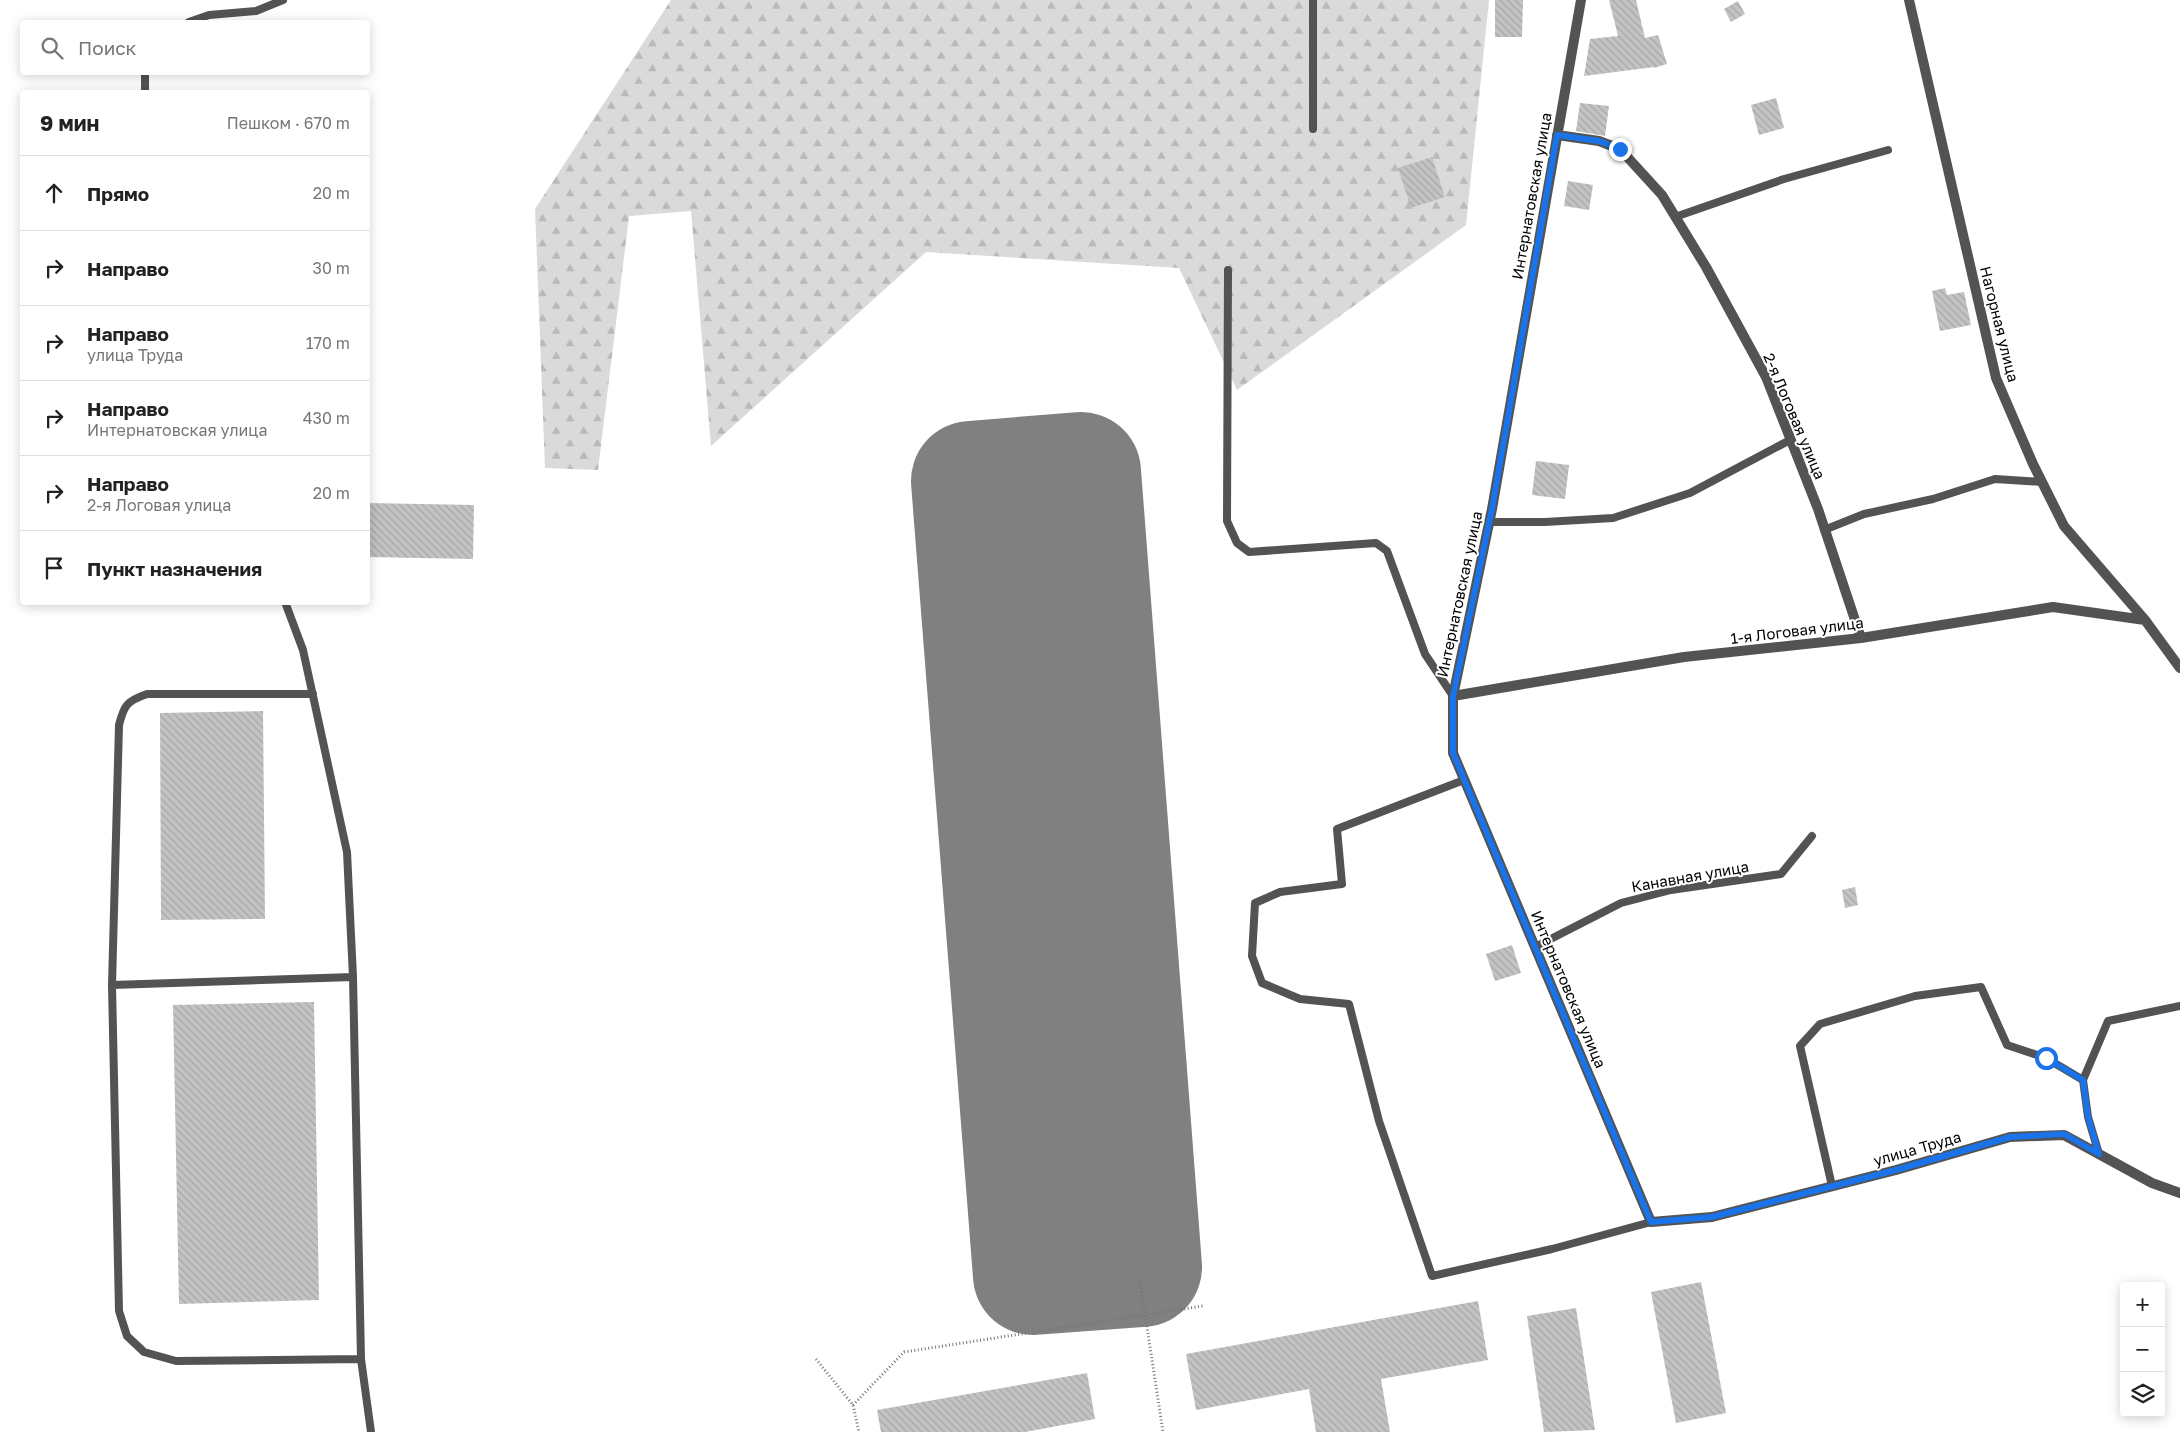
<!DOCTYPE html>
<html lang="ru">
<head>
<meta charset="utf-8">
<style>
  body { margin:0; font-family:"Golos Text",sans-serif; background:#f6f6f6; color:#222 }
  .controls { position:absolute; right:15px; bottom:15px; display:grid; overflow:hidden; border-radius:5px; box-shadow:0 2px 12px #0003 }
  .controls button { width:45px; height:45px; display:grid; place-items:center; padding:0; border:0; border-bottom:1px solid #e0e0e0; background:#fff; color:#222; font:25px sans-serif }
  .stop { position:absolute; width:15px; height:15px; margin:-11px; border:4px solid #1a73e8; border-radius:50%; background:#fff }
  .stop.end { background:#1a73e8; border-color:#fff; box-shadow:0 1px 5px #0008 }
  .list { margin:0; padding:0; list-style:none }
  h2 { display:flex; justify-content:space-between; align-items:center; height:65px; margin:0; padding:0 20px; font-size:21px }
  h2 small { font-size:16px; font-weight:400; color:#767676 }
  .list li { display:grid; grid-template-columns:32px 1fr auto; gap:15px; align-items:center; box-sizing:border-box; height:75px; padding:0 20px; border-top:1px solid #e0e0e0 }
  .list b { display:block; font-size:19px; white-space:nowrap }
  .list p { margin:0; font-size:16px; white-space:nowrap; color:#767676 }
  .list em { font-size:16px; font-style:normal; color:#767676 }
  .icon { flex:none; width:28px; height:28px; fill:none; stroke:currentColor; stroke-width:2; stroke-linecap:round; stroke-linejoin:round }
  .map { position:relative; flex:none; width:2180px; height:1432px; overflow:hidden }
  .search { position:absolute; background:#fff; box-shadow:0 2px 12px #0003; left:20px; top:20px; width:350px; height:55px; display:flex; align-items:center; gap:12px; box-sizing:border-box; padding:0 18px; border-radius:5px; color:#767676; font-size:19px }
  .panel { position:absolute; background:#fff; box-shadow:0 2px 12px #0003; left:20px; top:90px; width:350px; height:515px; border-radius:5px }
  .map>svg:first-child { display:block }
  .forest { fill:url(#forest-firs) }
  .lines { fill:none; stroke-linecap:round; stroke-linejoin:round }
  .runway { stroke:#808080; stroke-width:120 }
  .building { fill:url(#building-back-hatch) }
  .path { stroke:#757575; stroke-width:3; stroke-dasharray:1 2.5; stroke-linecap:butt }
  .lane { stroke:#535353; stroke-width:8 }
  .street { stroke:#535353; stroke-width:10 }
  .route { stroke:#1a73e8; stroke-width:6 }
  .labels { text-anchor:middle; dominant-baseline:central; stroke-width:4; stroke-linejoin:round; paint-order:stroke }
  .street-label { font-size:15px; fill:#000; stroke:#fff }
</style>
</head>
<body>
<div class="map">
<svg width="2180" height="1432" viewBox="0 0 2180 1432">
  <defs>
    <pattern id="forest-firs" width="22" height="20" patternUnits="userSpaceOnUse" patternTransform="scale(1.25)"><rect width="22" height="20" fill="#dadada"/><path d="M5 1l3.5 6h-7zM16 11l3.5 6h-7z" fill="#b9b9b9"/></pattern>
    <pattern id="building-back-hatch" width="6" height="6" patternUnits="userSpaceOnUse" patternTransform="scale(1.25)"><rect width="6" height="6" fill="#c3c3c3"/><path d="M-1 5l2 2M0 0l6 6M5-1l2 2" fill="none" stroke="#a6a6a6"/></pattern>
  </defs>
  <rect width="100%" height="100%" fill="#fff"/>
  <path class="forest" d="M671,0H1489L1466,225L1237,390L1179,268L926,252L711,446L691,211L629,216L598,470L545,468L535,209Z"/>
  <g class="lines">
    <path class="runway" d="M1081,472L1142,1267L1033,1275L971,481Z"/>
  </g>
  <path class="building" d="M1495,0H1523L1522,37H1495Z
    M1609,0H1636L1645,38L1658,35L1667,64L1654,68V67L1584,76L1590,39L1618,36Z
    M1738,1L1745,14L1731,22L1724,9Z
    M1776,98L1784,128L1759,135L1751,105Z
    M1580,103L1609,106L1605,136L1576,131Z
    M1432,157L1445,197L1411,208L1398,168Z
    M1568,181L1593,185L1589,210L1564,206Z
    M1945,288L1947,295L1964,292L1971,325L1940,331L1932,291Z
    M1536,461L1569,465L1565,499L1532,495Z
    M368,503L474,505L473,559L368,557Z
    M263,711L265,919L161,920L160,713Z
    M1855,887L1858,905L1845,908L1842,890Z
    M1512,945L1521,973L1495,981L1486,954Z
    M314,1002L319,1300L179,1304L173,1005Z
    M1701,1282L1726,1413L1676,1423L1651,1292Z
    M1478,1301L1488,1360L1381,1379L1390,1432H1316L1309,1389L1196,1410L1186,1354Z
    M1576,1308L1595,1430L1544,1432L1527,1316Z
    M1087,1373L1095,1419L1025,1432H881L877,1410Z"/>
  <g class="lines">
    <path class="path" d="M1140,1281L1163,1432
      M816,1359L853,1405L859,1432
      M853,1405L904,1352L1203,1306"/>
    <path class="lane" d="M189,22L209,15L256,11L283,0
      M145,72V92
      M1313,129V0
      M1675,217L1784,179L1888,150
      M1228,270L1227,521L1237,543L1249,552L1376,543L1387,551L1425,654L1453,696
      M1489,522H1545L1613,518L1690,493L1790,440
      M1824,530L1864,514L1933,499L1995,479L2042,482
      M285,602L303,650L347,852L353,977L361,1359L371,1432
      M313,694H147C127,701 124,705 119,725L112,985L353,977
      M1464,780L1337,829L1342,884L1280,892L1255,903L1252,956L1262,983L1300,999L1349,1004L1379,1121L1432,1276L1552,1249L1651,1222
      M1535,947L1621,903L1671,890L1781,874L1812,836
      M112,985L119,1311L127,1336L144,1352L176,1361L361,1359
      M2099,1154L2088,1117L2083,1080L2108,1021L2180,1006
      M1832,1186L1800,1046L1820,1024L1915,996L1981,987L2007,1045L2046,1058L2083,1080"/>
    <path class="street" d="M1581,0L1492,509L1453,696V753L1651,1222L1712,1217L1896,1170L2010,1137L2064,1135L2152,1183L2180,1193
      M1909,0L1996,378L2033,464L2064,526L2145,620L2180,668
      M1557,135L1599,141L1620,149L1662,195L1706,267L1766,377L1818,509L1861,638
      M1453,696L1684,657L1861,638L2053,607L2145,620"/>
  </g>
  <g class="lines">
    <path class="route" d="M1620,149L1599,141L1557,135L1492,509L1453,696V753L1651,1222L1712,1217L1896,1170L2010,1137L2064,1134L2099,1154L2088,1117L2083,1080L2046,1058"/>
  </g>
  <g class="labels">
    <g class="street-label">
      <text transform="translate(1531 196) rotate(-80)">Интернатовская улица</text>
      <text transform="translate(2000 324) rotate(76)">Нагорная улица</text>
      <text transform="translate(1795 416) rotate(67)">2-я Логовая улица</text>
      <text transform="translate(1459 594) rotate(-78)">Интернатовская улица</text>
      <text transform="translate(1797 630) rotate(-7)">1-я Логовая улица</text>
      <text transform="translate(1690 876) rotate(-10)">Канавная улица</text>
      <text transform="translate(1569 989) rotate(67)">Интернатовская улица</text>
      <text transform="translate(1917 1148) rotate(-16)">улица Труда</text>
    </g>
  </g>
</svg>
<div class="controls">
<button>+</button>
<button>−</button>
<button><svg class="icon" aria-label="layers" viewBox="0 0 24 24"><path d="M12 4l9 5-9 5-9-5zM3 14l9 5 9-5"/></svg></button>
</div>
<div class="stop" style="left:2046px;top:1058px"></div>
<div class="stop end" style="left:1620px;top:149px"></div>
<div class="search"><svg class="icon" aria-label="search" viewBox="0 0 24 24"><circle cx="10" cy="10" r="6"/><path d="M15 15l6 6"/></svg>Поиск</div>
<section class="panel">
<h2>9 мин<small>Пешком · 670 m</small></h2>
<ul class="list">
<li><svg class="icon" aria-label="ahead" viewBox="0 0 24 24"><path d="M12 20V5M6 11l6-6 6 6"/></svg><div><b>Прямо</b></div><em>20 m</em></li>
<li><svg class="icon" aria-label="right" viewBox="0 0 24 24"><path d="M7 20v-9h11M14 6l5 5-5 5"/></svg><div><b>Направо</b></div><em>30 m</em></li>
<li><svg class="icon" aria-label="right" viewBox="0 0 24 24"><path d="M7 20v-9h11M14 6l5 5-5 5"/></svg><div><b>Направо</b><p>улица Труда</p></div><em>170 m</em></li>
<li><svg class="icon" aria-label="right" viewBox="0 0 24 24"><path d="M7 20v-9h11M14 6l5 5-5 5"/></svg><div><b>Направо</b><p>Интернатовская улица</p></div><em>430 m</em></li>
<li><svg class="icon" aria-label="right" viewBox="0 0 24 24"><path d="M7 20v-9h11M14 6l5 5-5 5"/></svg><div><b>Направо</b><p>2-я Логовая улица</p></div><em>20 m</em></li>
<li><svg class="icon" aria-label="arrive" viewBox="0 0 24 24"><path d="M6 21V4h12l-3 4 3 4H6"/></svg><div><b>Пункт назначения</b></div></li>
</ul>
</section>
</div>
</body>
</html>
